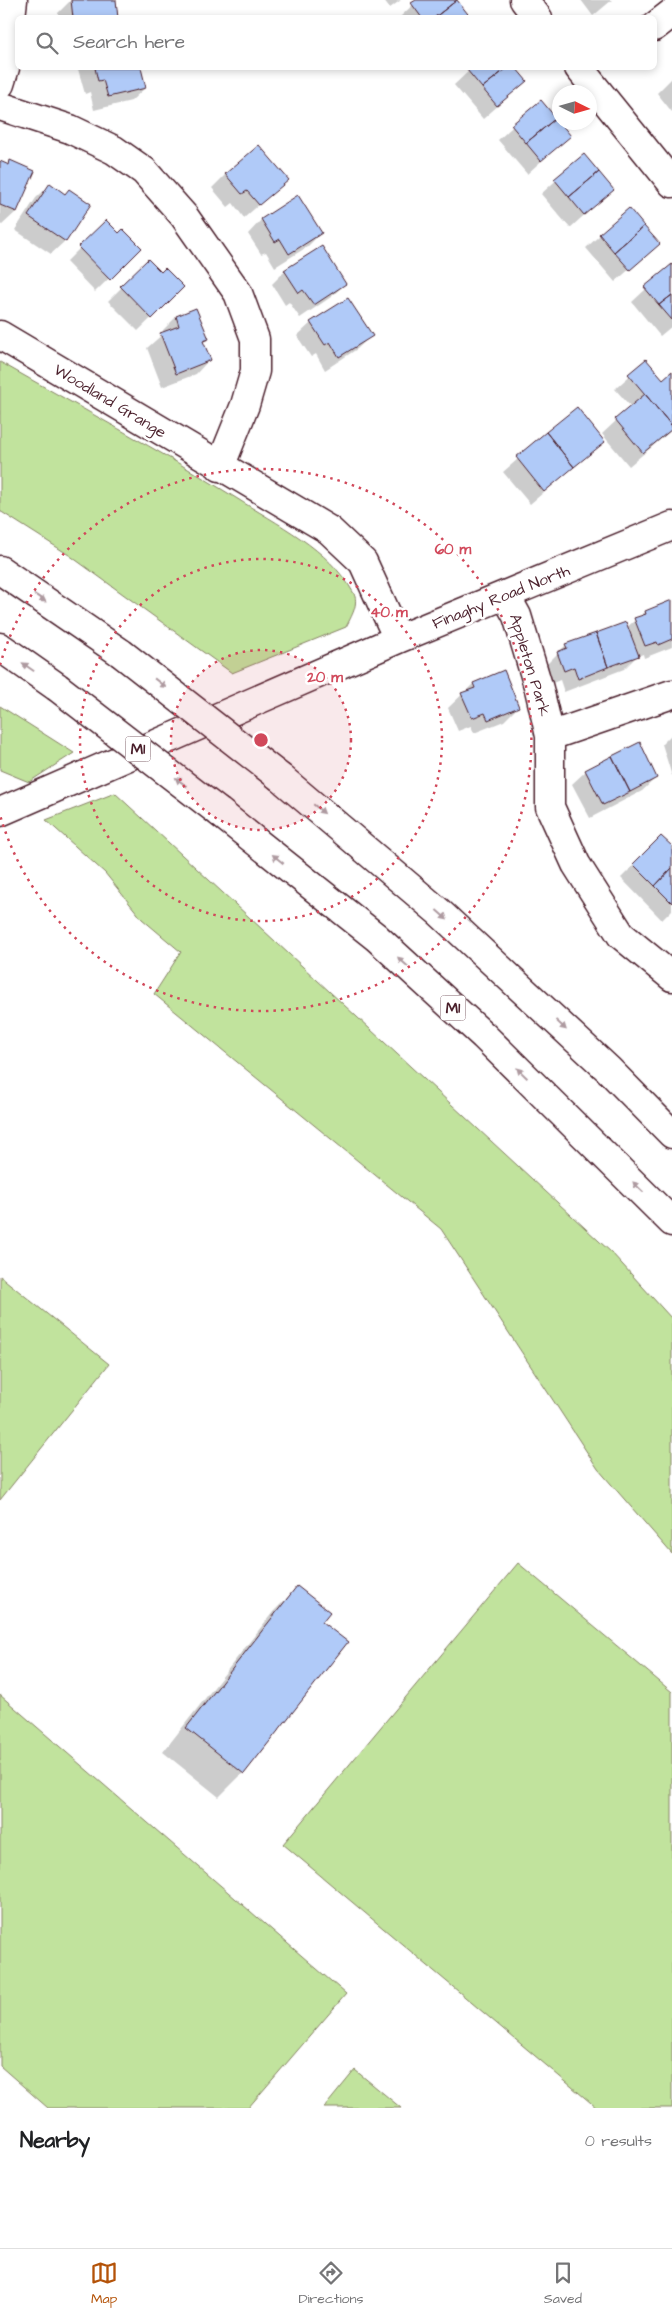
<!DOCTYPE html>
<html lang="en">
<head>
<meta charset="utf-8">
<style>
  body { margin:0; font-family:"Architects Daughter",sans-serif; background:#f6f6f6; color:#202124 }
  .compass { position:absolute; left:552px; top:85px; width:45px; height:45px; border-radius:50%; background:#fff; box-shadow:0 2px 8px #0003; rotate:95deg }
  .list { margin:0; padding:0; list-style:none }
  h2 { display:flex; justify-content:space-between; align-items:center; height:65px; margin:0; padding:0 20px; font-size:21px }
  h2 small { font-size:16px; font-weight:400; color:#757577 }
  .icon { flex:none; width:28px; height:28px; fill:none; stroke:currentColor; stroke-width:2; stroke-linecap:round; stroke-linejoin:round }
  .map { position:relative; flex:none; width:672px; height:2108px; overflow:hidden }
  .search { position:absolute; background:#fff; box-shadow:0 2px 8px #0003; left:15px; right:15px; top:15px; height:55px; display:flex; align-items:center; gap:12px; box-sizing:border-box; padding:0 18px; border-radius:8px; color:#757577; font-size:19px }
  .sheet { height:140px; background:#fff }
  nav { display:flex; justify-content:space-around; align-items:center; box-sizing:border-box; height:70px; border-top:1px solid #e0e0e0; background:#fff; font-size:14px; color:#757577 }
  nav a { display:grid; justify-items:center; gap:2px }
  nav .on { color:#b45309 }
  .map>svg:first-child { display:block }
  .green { fill:#c1e39d; stroke:#868164 }
  .shadow { fill:#0003 }
  .building { fill:#b0caf8; stroke:#4a1f2b }
  .lines { fill:none; stroke-linecap:round; stroke-linejoin:round }
  .minor-casing { stroke:#4a1f2b; stroke-width:31 }
  .highway-casing { stroke:#4a1f2b; stroke-width:31 }
  .minor { stroke:#fff; stroke-width:28 }
  .highway { stroke:#fff; stroke-width:28 }
  .highway-bridge-casing { stroke:#4a1f2b; stroke-width:31; stroke-linecap:butt }
  .highway-bridge { stroke:#fff; stroke-width:28 }
  .oneway { fill:#ae9aa0 }
  .ring { fill:none; stroke:#d1495b; stroke-width:2.5; stroke-dasharray:2.5 5 }
  .labels { text-anchor:middle; dominant-baseline:central; stroke-width:5; stroke-linejoin:round; paint-order:stroke }
  .shield { fill:#fff; stroke:#80626b; stroke-width:1 }
  .shield-label { font-size:15px; font-weight:bold; fill:#4a1f2b }
  .street-label { font-size:16px; fill:#4a1f2b; stroke:#fff }
  .centre { fill:#d1495b; stroke:#fff; stroke-width:2.5 }
  .ring-label { font-size:15px; text-anchor:middle; font-weight:bold; fill:#d1495b; stroke:#fff; stroke-width:5; stroke-linejoin:round; paint-order:stroke }
</style>
</head>
<body>
<div class="map">
<svg width="672" height="2108" viewBox="0 0 672 2108">
  <rect width="100%" height="100%" fill="#fff"/>
  <filter id="ink" filterUnits="userSpaceOnUse"><feTurbulence type="fractalNoise" baseFrequency=".02" numOctaves="2"/><feDisplacementMap in="SourceGraphic" scale="10" xChannelSelector="R" yChannelSelector="G"/><feConvolveMatrix kernelMatrix="1 2 1 2 8 2 1 2 1" color-interpolation-filters="sRGB"/></filter>
  <g filter="url(#ink)">
    <path class="green" d="M0,362C79,407 159,450 236,498C277,524 329,549 353,592C360,603 351,617 346,627L232,673L69,555L0,511Z
      M0,706L74,753L29,782L0,770Z
      M115,793L612,1253L672,1319V1554L598,1469L441,1229L154,994L181,952L142,919L105,873L46,820Z
      M0,1276L109,1364L0,1500Z
      M518,1563L672,1692V2108H597L283,1844Z
      M0,1695L346,1994L248,2108H48L0,2066Z
      M355,2070L401,2108H324Z"/>
    <path class="shadow" d="M71,0H115L117,18H58V13Z
      M384,0H401L390,8Z
      M418,0H456L469,18H399Z
      M581,0H612L593,16Z
      M80,68H140L145,88L131,101L94,110L90,92L85,94L78,69Z
      M472,68H514L526,81L483,119L454,85Z
      M672,78V112L657,93Z
      M541,101L569,136L527,174L498,140Z
      M583,156L612,190L570,228L541,194Z
      M11,162L34,172L16,212L2,225L0,224V163L7,166Z
      M226,174L287,180L244,218L233,203L228,207L212,188Z
      M50,185L65,195V241L51,254L15,230L36,198Z
      M298,197L321,233L307,247L275,267L266,252L261,254L248,234L261,220Z
      M106,222L119,234L140,248L95,292L66,262Z
      M600,235L658,244L615,282L586,248Z
      M148,261L161,274L183,287L138,331L108,301Z
      M672,265V326L660,336L632,302Z
      M285,271L345,284L331,297L300,318L289,302L285,305L272,284Z
      M176,317L207,339L203,343L209,360L196,374L162,387L147,348L164,333L163,330Z
      M311,323L371,336L357,349L325,370L316,354L311,357L297,336Z
      M646,361L663,381L672,373V430L629,466L602,434L631,407L615,389Z
      M576,409L603,442L530,504L503,472Z
      M672,601V647L644,658L643,654L636,657L624,669L564,692L560,680L550,684L544,667L566,645L627,627L645,612Z
      M473,684L518,707L504,721L474,733L471,726L458,731L448,708Z
      M672,734V776L662,744Z
      M586,771L656,778L642,791L590,818L572,784Z
      M661,838L672,848V910L662,920L621,878Z
      M297,1588L321,1622L243,1773L219,1797L163,1752L273,1612Z"/>
    <path class="building" d="M71,0H116L118,18H73Z
      M416,0H457L434,18H422L411,3Z
      M457,0L471,18H434Z
      M95,68H141L146,88L108,97L103,80L98,81Z
      M470,68H507L482,88L467,70Z
      M507,68H516L527,81L497,106L482,88Z
      M541,100L556,118L526,143L511,125Z
      M556,118L571,136L541,161L526,143Z
      M259,145L289,180L259,205L247,191L242,194L225,174Z
      M584,154L599,172L569,197L554,179Z
      M10,160L35,171L17,212L0,205V161L9,165Z
      M599,172L614,190L584,215L569,197Z
      M50,183L65,194L69,189L91,204L66,242L28,216Z
      M298,195L322,233L289,254L280,239L275,242L261,219Z
      M629,208L644,226L614,252L599,234Z
      M106,220L119,233L123,229L142,248L110,280L78,247Z
      M644,226L660,244L630,270L614,252Z
      M322,246L346,284L314,305L303,290L299,293L284,270Z
      M148,259L161,272L165,268L184,287L152,319L120,286Z
      M672,264V295L659,305L644,287Z
      M672,295V320L659,305Z
      M348,298L373,336L339,357L330,342L325,345L310,322Z
      M196,308L209,339L203,341L211,360L176,374L160,333L179,326L176,316Z
      M646,359L663,379L672,371V426L628,374Z
      M645,394L672,426V429L643,453L615,419Z
      M577,407L605,442L574,467L546,432Z
      M546,432L574,467L544,492L516,457Z
      M672,600V639L658,645L657,642L645,646L634,618L646,614L645,611Z
      M626,622L639,656L608,667L596,633Z
      M596,633L608,667L578,679L574,667L564,671L557,652L567,648L565,644Z
      M504,670L519,707L488,720L485,713L472,718L461,693L475,688L473,683Z
      M640,742L657,778L630,792L612,756Z
      M612,756L630,792L603,805L585,770Z
      M661,836L672,846V868L655,886L633,864Z
      M672,868V903L655,886Z
      M297,1586L330,1612L322,1622L348,1642L244,1774L186,1728Z"/>
    <g class="lines">
      <defs>
        <path id="minor" d="M524,0L538,18
          M654,27L672,13
          M579,68L672,183
          M0,84L5,68L13,0
          M0,106L70,129L114,150L144,171L184,216L238,293L255,339V371L245,405L220,467
          M0,335L329,530L363,562L398,639
          M506,596L517,616L539,689L550,736V807L576,864L621,935L672,977
          M550,736L672,694
          M0,812L398,639L672,526"/>
        <path id="highway" d="M0,570L121,653
          M0,647L57,687
          M281,778L439,912L609,1070L672,1134
          M219,812L376,937L484,1036L672,1222"/>
      </defs>
      <use href="#minor" class="minor-casing"/>
      <use href="#highway" class="highway-casing"/>
      <use href="#minor" class="minor"/>
      <use href="#highway" class="highway"/>
      <defs>
        <path id="highway-bridge" d="M121,653L281,778
          M57,687L219,812"/>
      </defs>
      <use href="#highway-bridge" class="highway-bridge-casing"/>
      <use href="#highway-bridge" class="highway-bridge"/>
    </g>
    <defs><path id="oneway-solid" d="M-6-.8H1V-3.2L6.5 0L1 3.2V.8H-6Z" transform="scale(1.25)"/></defs>
    <g class="oneway">
      <use href="#oneway-solid" transform="translate(40 598) rotate(34)"/>
      <use href="#oneway-solid" transform="translate(28 667) rotate(-145)"/>
      <use href="#oneway-solid" transform="translate(160 683) rotate(38)"/>
      <use href="#oneway-solid" transform="translate(181 782) rotate(-142)"/>
      <use href="#oneway-solid" transform="translate(319 809) rotate(40)"/>
      <use href="#oneway-solid" transform="translate(278 859) rotate(-141)"/>
      <use href="#oneway-solid" transform="translate(442 915) rotate(42)"/>
      <use href="#oneway-solid" transform="translate(403 962) rotate(-138)"/>
      <use href="#oneway-solid" transform="translate(561 1025) rotate(43)"/>
      <use href="#oneway-solid" transform="translate(522 1073) rotate(-136)"/>
      <use href="#oneway-solid" transform="translate(638 1187) rotate(-135)"/>
    </g>
  </g>
  <circle cx="261" cy="740" r="90" fill="#d1495b" fill-opacity=".12"/>
  <g class="ring">
    <circle cx="261" cy="740" r="90"/>
    <circle cx="261" cy="740" r="181"/>
    <path d="M0 665A271 271 0 1 1 0 815"/>
  </g>
  <g class="labels">
    <g class="shield">
      <rect x="125.5" y="736.5" width="25" height="25" rx="4"/>
      <rect x="440.5" y="995.5" width="25" height="25" rx="4"/>
    </g>
    <g class="shield-label">
      <text x="138" y="749">M1</text>
      <text x="453" y="1008">M1</text>
    </g>
    <g class="street-label">
      <text transform="translate(110 401) rotate(31)">Woodland Grange</text>
      <text transform="translate(501 597) rotate(-22)">Finaghy Road North</text>
      <text transform="translate(530 665) rotate(73)">Appleton Park</text>
    </g>
  </g>
  <circle cx="261" cy="740" r="8" class="centre"/>
  <g class="ring-label">
    <text x="453" y="554">60 m</text>
    <text x="389" y="617">40 m</text>
    <text x="325" y="682">20 m</text>
  </g>
</svg>
<svg class="compass" viewBox="-18 -18 36 36"><path d="M0-13l5 13h-10z" fill="#e53935"/><path d="M0 13l5-13h-10z" fill="#757577"/></svg>
<div class="search"><svg class="icon" aria-label="search" viewBox="0 0 24 24"><circle cx="10" cy="10" r="6"/><path d="M15 15l6 6"/></svg>Search here</div>
</div>
<section class="sheet">
<h2>Nearby<small>0 results</small></h2>
<ul class="list">
</ul>
</section>
<nav>
<a class="on"><svg class="icon" aria-label="map" viewBox="0 0 24 24"><path d="M3 6l6-2 6 2 6-2v14l-6 2-6-2-6 2zM9 4v14M15 6v14"/></svg>Map</a>
<a><svg class="icon" aria-label="directions" viewBox="0 0 24 24"><path d="M12 3l9 9-9 9-9-9zM9 14v-3h6M13 9l2 2-2 2"/></svg>Directions</a>
<a><svg class="icon" aria-label="saved" viewBox="0 0 24 24"><path d="M7 4h10v16l-5-4-5 4z"/></svg>Saved</a>
</nav>
</body>
</html>
